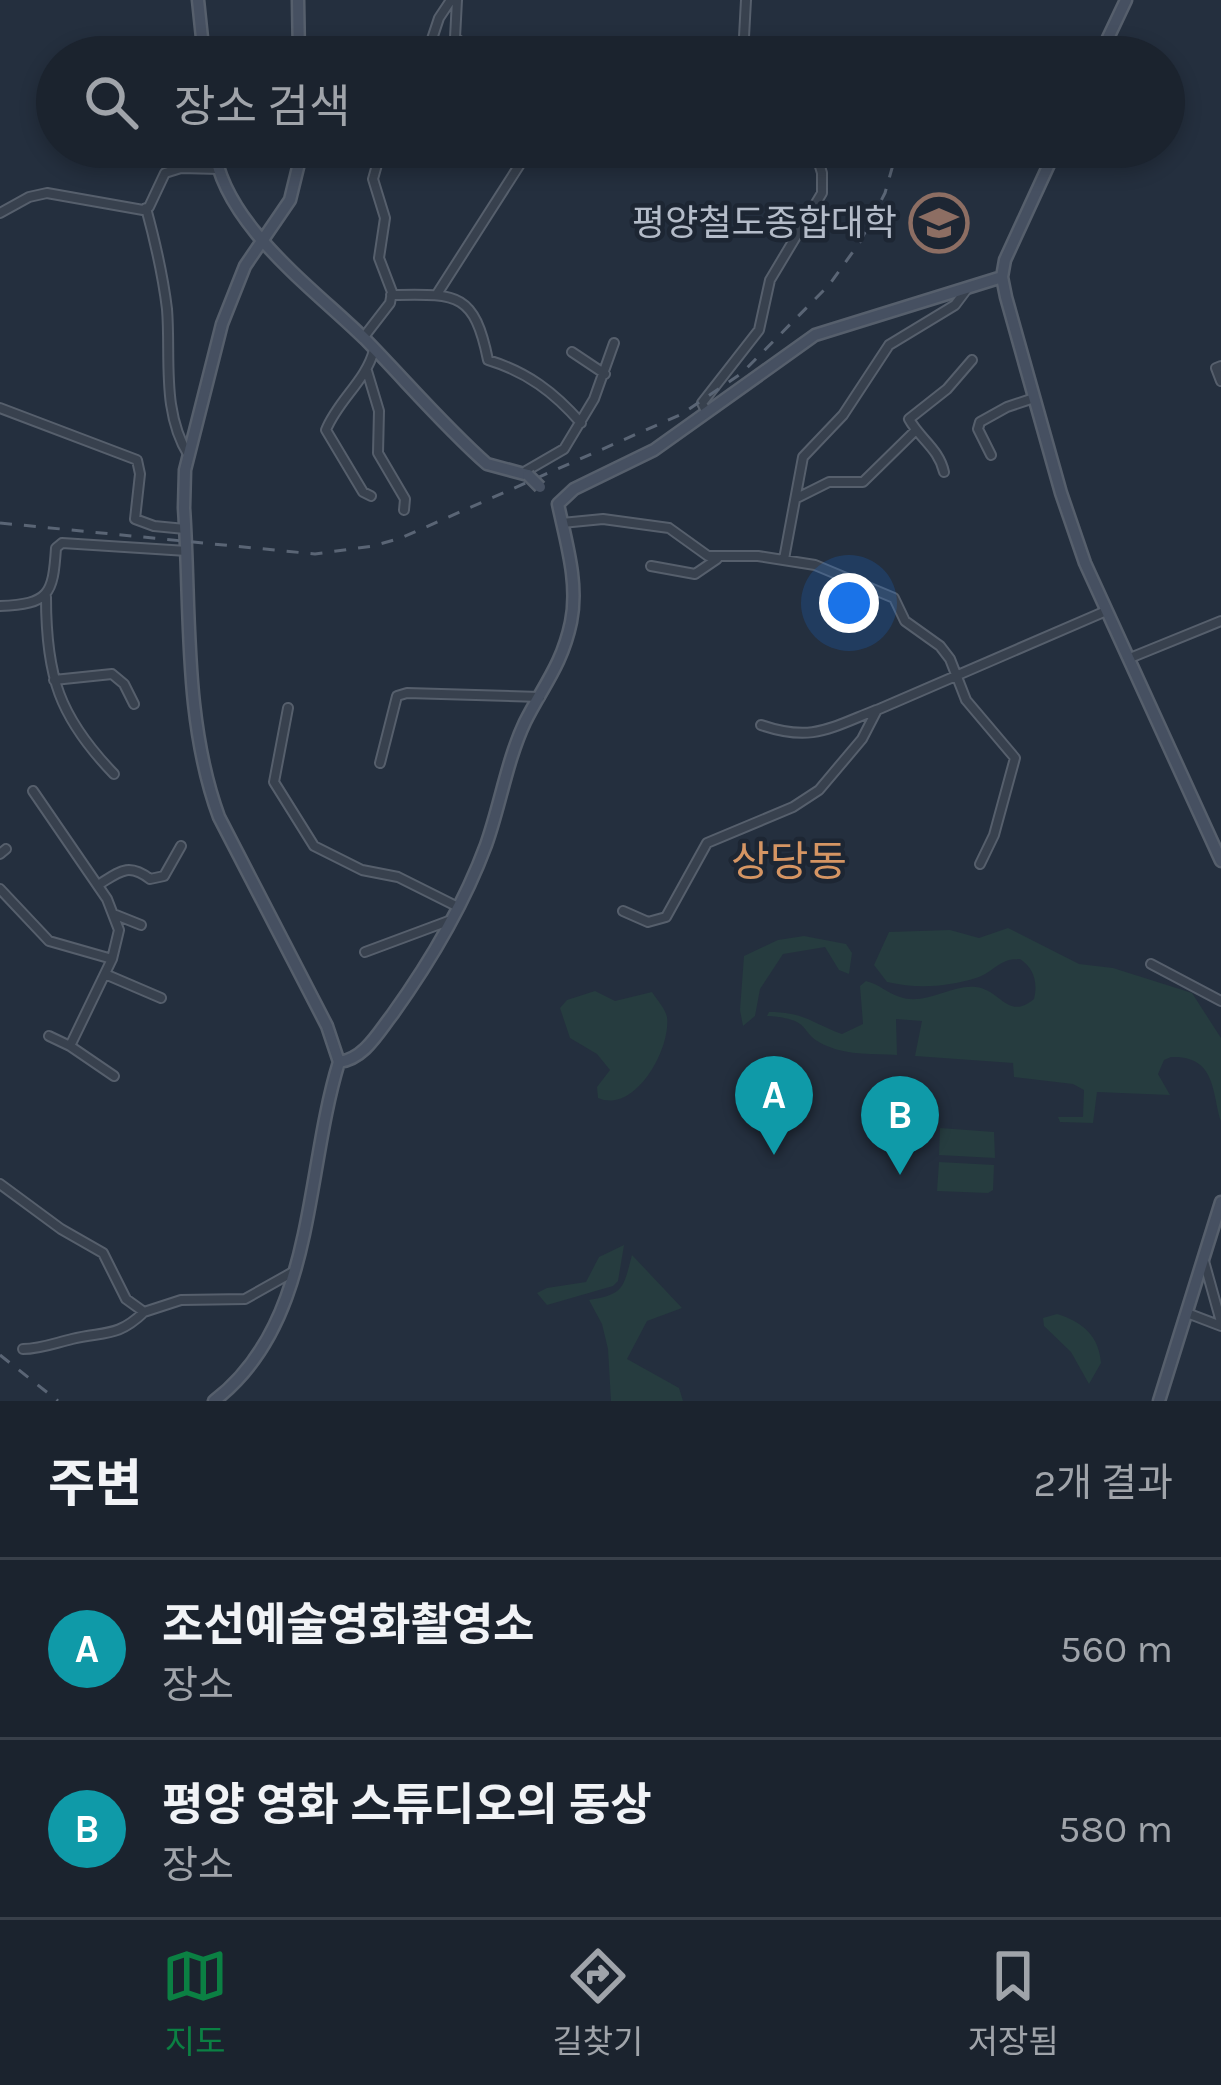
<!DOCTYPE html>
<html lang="ko">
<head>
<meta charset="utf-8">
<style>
  body { margin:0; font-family:Karla,"Noto Sans KR",sans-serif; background:#282f3a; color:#f1f3f6 }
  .you { position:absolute; left:849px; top:603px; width:42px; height:42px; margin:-30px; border:9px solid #fff; border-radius:50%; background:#1a73e8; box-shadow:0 0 0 18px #1a73e833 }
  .badge { display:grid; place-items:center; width:78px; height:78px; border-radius:50%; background:#0b8043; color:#fff; font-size:39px; font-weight:700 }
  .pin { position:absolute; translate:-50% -99px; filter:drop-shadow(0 3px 6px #0008) }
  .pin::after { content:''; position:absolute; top:63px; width:42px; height:36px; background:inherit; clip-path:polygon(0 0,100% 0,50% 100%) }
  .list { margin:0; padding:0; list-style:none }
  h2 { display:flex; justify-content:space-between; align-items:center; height:156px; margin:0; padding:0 48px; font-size:51px }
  h2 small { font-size:39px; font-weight:400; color:#a0a4aa }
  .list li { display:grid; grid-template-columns:78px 1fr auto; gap:36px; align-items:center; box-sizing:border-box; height:180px; padding:0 48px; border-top:3px solid #39404a }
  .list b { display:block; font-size:45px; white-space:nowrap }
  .list p { margin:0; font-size:39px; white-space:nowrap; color:#a0a4aa }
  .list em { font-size:39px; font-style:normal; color:#a0a4aa }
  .icon { flex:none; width:66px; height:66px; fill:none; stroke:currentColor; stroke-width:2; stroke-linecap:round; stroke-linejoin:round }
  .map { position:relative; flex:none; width:1221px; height:1401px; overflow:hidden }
  .search { position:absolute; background:#1b232e; box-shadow:0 6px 18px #0003; left:36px; right:36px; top:36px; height:132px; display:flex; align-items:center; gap:30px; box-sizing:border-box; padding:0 42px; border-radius:66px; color:#a0a4aa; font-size:45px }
  .sheet { height:516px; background:#1b232e }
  nav { display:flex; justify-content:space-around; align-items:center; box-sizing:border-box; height:168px; border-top:3px solid #39404a; background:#1b232e; font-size:33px; color:#a0a4aa }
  nav a { display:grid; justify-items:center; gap:6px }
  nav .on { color:#0b8043 }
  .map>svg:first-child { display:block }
  .green { fill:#263c3f }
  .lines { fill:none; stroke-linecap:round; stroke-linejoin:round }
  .street-casing { stroke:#565f6c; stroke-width:12 }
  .secondary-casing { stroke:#565f6c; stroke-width:15 }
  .street { stroke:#38414e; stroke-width:8 }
  .secondary { stroke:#465061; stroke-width:10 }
  .rail { stroke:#5a6575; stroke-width:3; stroke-dasharray:12 12; stroke-linecap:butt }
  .secondary-bridge-casing { stroke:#565f6c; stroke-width:15; stroke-linecap:butt }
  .secondary-bridge { stroke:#465061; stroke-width:10 }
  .labels { text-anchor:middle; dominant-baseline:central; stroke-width:9; stroke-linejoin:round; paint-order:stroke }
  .poi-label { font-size:36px; fill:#b4bcc9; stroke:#1d2633; text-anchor:end }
  .quarter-label { font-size:42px; fill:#d59563; stroke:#1d2633 }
</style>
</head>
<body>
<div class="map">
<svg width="1221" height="1401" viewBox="0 0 1221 1401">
  <rect width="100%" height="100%" fill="#242f3e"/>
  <path class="green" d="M1008,928L1079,964L1113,968L1192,993L1221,1038V1121C1212,1095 1217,1055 1171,1057L1164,1060L1158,1074L1170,1095L1097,1092L1093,1123L1060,1122L1058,1117H1083L1084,1090L1073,1084L1014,1077L1013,1063L915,1056L922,1021L896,1019L897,1055C873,1053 850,1056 827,1046C796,1033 816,1019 767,1016L769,1012C805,1012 811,1023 842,1034L863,1024L860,986L866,981C879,984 887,993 900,997C926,1006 951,984 976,987C1001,990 1008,1021 1034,999C1038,983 1034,968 1020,959C999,958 993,973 976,978C946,987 918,989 887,982L874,965L889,932L950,930L979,938Z
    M804,936L846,944L852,953L849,974L839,970L825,947L783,954L760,989L755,1016L743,1026L740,1010L744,956L778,940Z
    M595,991L615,1001L652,992C657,1000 665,1008 667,1017C671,1049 635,1114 598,1098L597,1087L610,1070L597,1054L570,1038L560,1008L567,1000Z
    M940,1128L994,1132L995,1158L939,1155Z
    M939,1162L994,1165L993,1190L988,1193L937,1191Z
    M624,1245L618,1281L613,1286L547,1305L537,1293L547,1288L586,1282L599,1257Z
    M632,1255L682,1308L647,1321L627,1359L679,1388L683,1401H611L608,1349L602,1324L589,1300C624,1294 623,1289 632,1255Z
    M1057,1314C1083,1322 1099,1336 1101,1363L1089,1384L1071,1352L1044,1326L1043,1318Z"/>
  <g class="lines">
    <defs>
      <path id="street" d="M457,0L455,38L484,57
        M746,0L744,37L749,57
        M426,57L439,18L451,0
        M146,208C155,241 163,276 167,309C171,358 161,411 189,456
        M0,213L29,197L47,193L143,210L149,207L165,173L181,168L219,169
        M437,294L531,147
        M391,295C456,294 474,291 488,360C527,372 554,392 581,423
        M363,338L390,303L392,292L379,258L385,218L373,179L382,147
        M572,352L605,374
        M1221,366L1216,368L1221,381
        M367,371L379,411L378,453L405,499L404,510
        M0,408L137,460L140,474L135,519L154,526L185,529
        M706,411L702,403L759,330L770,280L822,193V173L814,147
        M991,455L978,429L980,422L1007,407L1034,398
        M526,471L564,449L594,399L614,343
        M944,472C939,449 920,439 909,419L947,389L972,360
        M371,496L363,492L326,430C338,400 366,381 374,350
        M799,497L829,482H863L915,431
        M562,523L603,519L669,528L708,556H758L815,565L894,598L905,621L940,646L950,659L966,700L1015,758L994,835L980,864
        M784,559L803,457L843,415L889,345L955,305L967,289
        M651,566L695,574L717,559
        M46,597C46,676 59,717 114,774
        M0,606C49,604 53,595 56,548L62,543L187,551
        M1130,658L1221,621
        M54,680L112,674L124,684L134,704
        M288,708L274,782L314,846L362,870L398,877L458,907
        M761,725C811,742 828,729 876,710
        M380,763L397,696L407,693L540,697
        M33,791L107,899L119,930L112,959L70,1046L114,1076
        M0,854L6,849
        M98,885C119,872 128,862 150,879L164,876L181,846
        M0,889L49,941L112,959
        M623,911L648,922L666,917L707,843L793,807L819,790L862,739L877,710L1106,611
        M116,915L141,925
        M365,952L451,920
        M1151,964L1221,1001
        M105,974L161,998
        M49,1036L70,1046
        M0,1184L61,1229L103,1253L126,1299L144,1312L181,1300L245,1299L293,1272
        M1204,1261L1221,1322
        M1187,1313L1221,1326
        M23,1349C40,1349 55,1343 72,1339C104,1331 117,1338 144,1312"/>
      <path id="secondary" d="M198,0L204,57
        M298,0L299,57
        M1099,57L1126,0
        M214,147C223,224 313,288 365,339C406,381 444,426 487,464L528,475
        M303,147L290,200L245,266L222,324L185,470L184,508C191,610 183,719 219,817L327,1026L339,1062
        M1057,147L1005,260L1002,277L1006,297L1061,493L1085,563L1221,861
        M214,1401C316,1323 304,1175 339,1062C364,1059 378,1033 392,1015C430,962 463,907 486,845C500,806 507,760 525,722C543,686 562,665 571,622C579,583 566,542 558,504L574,489L654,450L815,335L1002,277
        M1159,1401L1221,1202"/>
    </defs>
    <use href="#street" class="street-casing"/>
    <use href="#secondary" class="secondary-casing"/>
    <use href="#street" class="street"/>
    <use href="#secondary" class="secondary"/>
    <path class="rail" d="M907,57L908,45
      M0,523L315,554L373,546L401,538L682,414L742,373L829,285L860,242L885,193L898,147
      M0,1355L58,1401"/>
    <defs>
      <path id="secondary-bridge" d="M528,475L540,487"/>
    </defs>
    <use href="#secondary-bridge" class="secondary-bridge-casing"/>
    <use href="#secondary-bridge" class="secondary-bridge"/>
  </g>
  <defs>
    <symbol id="university-ring" viewBox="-11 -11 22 22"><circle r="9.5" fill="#1d2633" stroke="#8d6e63" stroke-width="1.5"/><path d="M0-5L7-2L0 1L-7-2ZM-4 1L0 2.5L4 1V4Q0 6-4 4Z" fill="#8d6e63"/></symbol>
  </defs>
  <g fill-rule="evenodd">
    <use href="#university-ring" x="906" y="190" width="66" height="66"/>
  </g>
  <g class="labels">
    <g class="poi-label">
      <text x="897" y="223">평양철도종합대학</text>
    </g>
    <g class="quarter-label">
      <text x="789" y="862">상당동</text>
    </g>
  </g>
</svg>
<div class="you"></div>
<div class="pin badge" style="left:774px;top:1155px;background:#0f9aa8">A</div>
<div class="pin badge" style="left:900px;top:1175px;background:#0f9aa8">B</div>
<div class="search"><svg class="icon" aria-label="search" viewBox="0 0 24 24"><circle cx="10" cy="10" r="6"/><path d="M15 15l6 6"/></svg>장소 검색</div>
</div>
<section class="sheet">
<h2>주변<small>2개 결과</small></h2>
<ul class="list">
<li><span class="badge" style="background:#0f9aa8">A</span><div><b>조선예술영화촬영소</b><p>장소</p></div><em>560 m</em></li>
<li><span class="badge" style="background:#0f9aa8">B</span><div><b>평양 영화 스튜디오의 동상</b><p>장소</p></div><em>580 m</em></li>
</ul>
</section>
<nav>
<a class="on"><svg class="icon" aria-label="map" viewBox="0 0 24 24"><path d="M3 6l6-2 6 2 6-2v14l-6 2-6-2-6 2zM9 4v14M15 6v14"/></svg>지도</a>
<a><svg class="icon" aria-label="directions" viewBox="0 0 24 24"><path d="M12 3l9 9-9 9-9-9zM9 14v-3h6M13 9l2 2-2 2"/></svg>길찾기</a>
<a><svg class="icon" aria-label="saved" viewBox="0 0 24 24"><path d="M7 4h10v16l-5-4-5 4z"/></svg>저장됨</a>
</nav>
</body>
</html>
